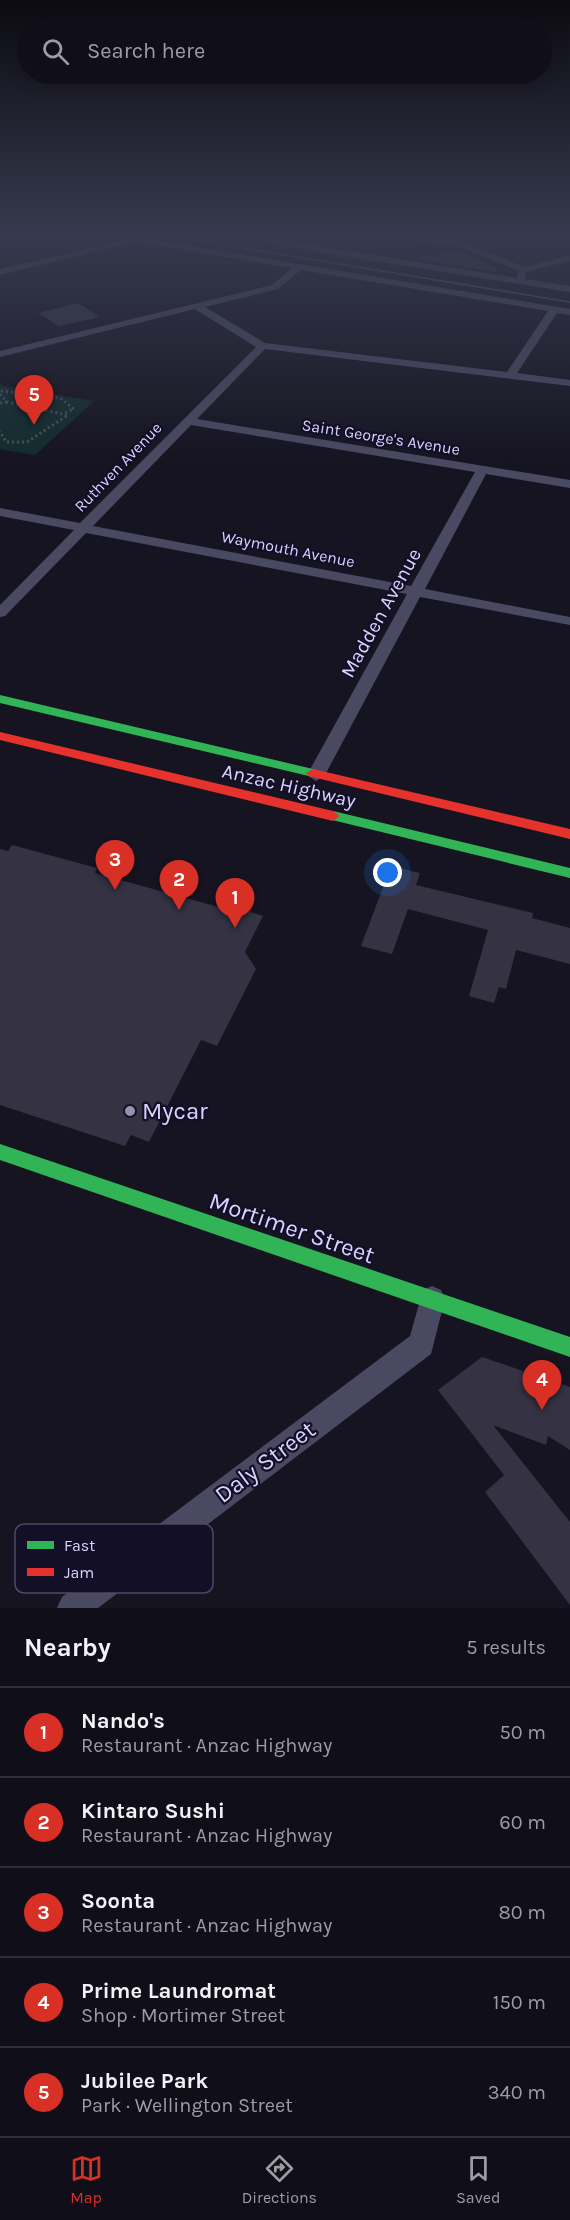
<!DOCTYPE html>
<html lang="en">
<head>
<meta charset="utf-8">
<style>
  body { margin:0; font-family:Karla,sans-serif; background:#1e1d26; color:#f1f3f6 }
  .you { position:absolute; left:388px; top:873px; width:21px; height:21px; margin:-15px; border:4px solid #fff; border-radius:50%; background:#1a73e8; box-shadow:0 0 0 9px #1a73e833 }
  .badge { display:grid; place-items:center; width:39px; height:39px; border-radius:50%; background:#d93025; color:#fff; font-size:20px; font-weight:700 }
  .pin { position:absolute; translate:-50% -50px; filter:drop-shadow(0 2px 3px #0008) }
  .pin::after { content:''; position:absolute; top:32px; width:21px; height:18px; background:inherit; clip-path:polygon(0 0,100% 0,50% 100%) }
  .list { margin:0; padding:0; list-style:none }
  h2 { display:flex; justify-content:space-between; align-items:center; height:78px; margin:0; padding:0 24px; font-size:26px }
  h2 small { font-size:20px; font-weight:400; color:#9c9ca2 }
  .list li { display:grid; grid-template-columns:39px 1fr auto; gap:18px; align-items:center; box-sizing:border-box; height:90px; padding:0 24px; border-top:2px solid #302f38 }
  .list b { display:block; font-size:22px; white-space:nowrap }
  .list p { margin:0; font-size:20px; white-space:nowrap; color:#9c9ca2 }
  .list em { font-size:20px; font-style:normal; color:#9c9ca2 }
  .icon { flex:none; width:33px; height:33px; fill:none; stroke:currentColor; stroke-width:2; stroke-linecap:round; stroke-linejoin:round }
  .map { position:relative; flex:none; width:570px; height:1608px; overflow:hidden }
  .search { position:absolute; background:#100f19; box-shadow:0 3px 15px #0003; left:18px; right:18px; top:18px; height:66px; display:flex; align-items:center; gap:15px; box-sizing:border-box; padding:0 21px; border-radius:33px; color:#9c9ca2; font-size:22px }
  .sheet { height:528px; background:#100f19 }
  nav { display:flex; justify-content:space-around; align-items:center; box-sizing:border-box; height:84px; border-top:2px solid #302f38; background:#100f19; font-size:16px; color:#9c9ca2 }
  nav a { display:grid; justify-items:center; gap:3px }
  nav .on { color:#d93025 }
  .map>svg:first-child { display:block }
  .green { fill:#132c2d }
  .building { fill:#343243 }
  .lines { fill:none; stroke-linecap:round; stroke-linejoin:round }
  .path { stroke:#44505f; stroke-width:3; stroke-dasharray:2 3; stroke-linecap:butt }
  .lane { stroke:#4a4962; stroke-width:5 }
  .street { fill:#4a4962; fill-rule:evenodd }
  .fast { fill:#30b455; fill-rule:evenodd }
  .jam { fill:#e5322d; fill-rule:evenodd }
  .tram { stroke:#43596b; stroke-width:1.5 }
  .poi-dot { fill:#9591b1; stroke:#130f26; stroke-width:2 }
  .labels { text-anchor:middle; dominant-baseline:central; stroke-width:4.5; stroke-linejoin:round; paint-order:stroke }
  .far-street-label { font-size:16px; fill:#d9d4ff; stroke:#130f26 }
  .street-label { font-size:20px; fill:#d9d4ff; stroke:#130f26 }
  .near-poi-label { font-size:24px; fill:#d9d4ff; stroke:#130f26; text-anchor:start }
  .near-street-label { font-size:24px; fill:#d9d4ff; stroke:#130f26 }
  .key { fill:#130f26; stroke:#4e4a67; stroke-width:1.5 }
  .key-label { font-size:16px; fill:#d9d4ff }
</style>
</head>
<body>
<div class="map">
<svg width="570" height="1608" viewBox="0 0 570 1608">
  <rect width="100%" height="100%" fill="#161421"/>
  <path class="green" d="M0,383L4,386L94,401L35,455L0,449Z"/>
  <path class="building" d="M457,250L497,269L496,272L414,259Z
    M78,303L100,317L59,326L38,313Z
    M12,845L97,868L95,873L233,911L235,907L263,916L245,952L256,969L217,1046L201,1040L149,1142L131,1135L125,1146L0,1105V849L8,851Z
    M391,866L420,873L416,885L533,913L532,918L570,928V964L516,950L506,989L499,987L494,1003L469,996L488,930L408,909L392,954L361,946Z
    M482,1357L570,1387V1450L548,1436L546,1445L493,1425L570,1522V1605L485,1492L504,1475L438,1390Z"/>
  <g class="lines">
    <path class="path" d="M8,392L2,391L60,398L74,409L64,413
      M0,394L7,402L68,415L27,442H6L0,431
      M0,403L7,402"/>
    <path class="lane" d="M397,235L460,245
      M524,270L570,258"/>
    <path class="street" d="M105,235H123L570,309V315L557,313L517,373L570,380V386L265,349L197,419L570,480V488L486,474L425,589L570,617V625L420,597L325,775L316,781L307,775L407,594L86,533L5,616L0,617V605L74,530L0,516V508L80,523L256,347L195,309L0,357V351L272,285L292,268L135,242L0,275V269L126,240ZM301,270L548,311L507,372L265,343L205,307L278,289ZM191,425L475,472L411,586L93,526Z
      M250,235L517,278L519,271L432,235H443L527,268L525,279L570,286V292L273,245Z
      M432,1286L441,1290L445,1299L431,1354L98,1608H57L62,1597L410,1336L423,1290Z"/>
    <path class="fast" d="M0,695L313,769L320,773L313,777L0,703Z
      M333,811L570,868V878L328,819L326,816L328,813Z
      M0,1144L570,1337V1357L0,1160Z"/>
    <path class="jam" d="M0,732L333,811L340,816L333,821L0,740Z
      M313,769L570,829V839L308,776L306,773Z"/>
    <path class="tram" d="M163,235L570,302"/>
  </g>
  <linearGradient id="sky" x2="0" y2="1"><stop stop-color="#0c0b12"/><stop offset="0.51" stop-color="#363a4e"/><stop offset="1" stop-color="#363a4e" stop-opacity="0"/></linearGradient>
  <rect width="570" height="460" fill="url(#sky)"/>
  <circle class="poi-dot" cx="130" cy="1111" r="6"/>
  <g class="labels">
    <g class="far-street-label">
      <text transform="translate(381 437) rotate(9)">Saint George's Avenue</text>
      <text transform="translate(118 467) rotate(-46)">Ruthven Avenue</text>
      <text transform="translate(288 549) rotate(11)">Waymouth Avenue</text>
    </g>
    <g class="street-label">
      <text transform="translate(381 613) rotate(-61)">Madden Avenue</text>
      <text transform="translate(289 786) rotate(13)">Anzac Highway</text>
    </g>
    <g class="near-poi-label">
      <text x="142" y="1111">Mycar</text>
    </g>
    <g class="near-street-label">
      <text transform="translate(292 1228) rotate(19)">Mortimer Street</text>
      <text transform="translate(265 1462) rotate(-37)">Daly Street</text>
    </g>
  </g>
  <rect x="15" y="1524" width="198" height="69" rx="9" class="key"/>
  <rect x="27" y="1541" width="27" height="8" fill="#30b455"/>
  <rect x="27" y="1568" width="27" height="8" fill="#e5322d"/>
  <g class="key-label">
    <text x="64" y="1551">Fast</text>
    <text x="64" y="1578">Jam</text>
  </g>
</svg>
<div class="you"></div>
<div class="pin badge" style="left:235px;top:928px">1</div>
<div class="pin badge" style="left:179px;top:910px">2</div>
<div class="pin badge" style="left:115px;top:890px">3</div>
<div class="pin badge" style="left:542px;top:1410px">4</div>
<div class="pin badge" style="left:34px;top:425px">5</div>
<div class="search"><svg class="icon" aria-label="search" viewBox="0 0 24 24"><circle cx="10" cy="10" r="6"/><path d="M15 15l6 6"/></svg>Search here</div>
</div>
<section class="sheet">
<h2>Nearby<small>5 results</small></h2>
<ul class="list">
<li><span class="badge">1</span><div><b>Nando's</b><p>Restaurant · Anzac Highway</p></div><em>50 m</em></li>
<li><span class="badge">2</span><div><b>Kintaro Sushi</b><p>Restaurant · Anzac Highway</p></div><em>60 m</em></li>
<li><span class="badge">3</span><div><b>Soonta</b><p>Restaurant · Anzac Highway</p></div><em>80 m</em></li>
<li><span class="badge">4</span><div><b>Prime Laundromat</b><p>Shop · Mortimer Street</p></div><em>150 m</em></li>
<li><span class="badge">5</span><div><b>Jubilee Park</b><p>Park · Wellington Street</p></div><em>340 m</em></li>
</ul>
</section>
<nav>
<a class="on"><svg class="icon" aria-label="map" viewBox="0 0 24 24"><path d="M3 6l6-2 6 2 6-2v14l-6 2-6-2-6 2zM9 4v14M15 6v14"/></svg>Map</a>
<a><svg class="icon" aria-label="directions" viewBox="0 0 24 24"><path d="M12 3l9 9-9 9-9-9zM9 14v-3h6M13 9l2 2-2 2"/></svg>Directions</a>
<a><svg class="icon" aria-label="saved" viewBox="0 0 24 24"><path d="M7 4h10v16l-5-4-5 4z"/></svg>Saved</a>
</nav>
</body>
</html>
